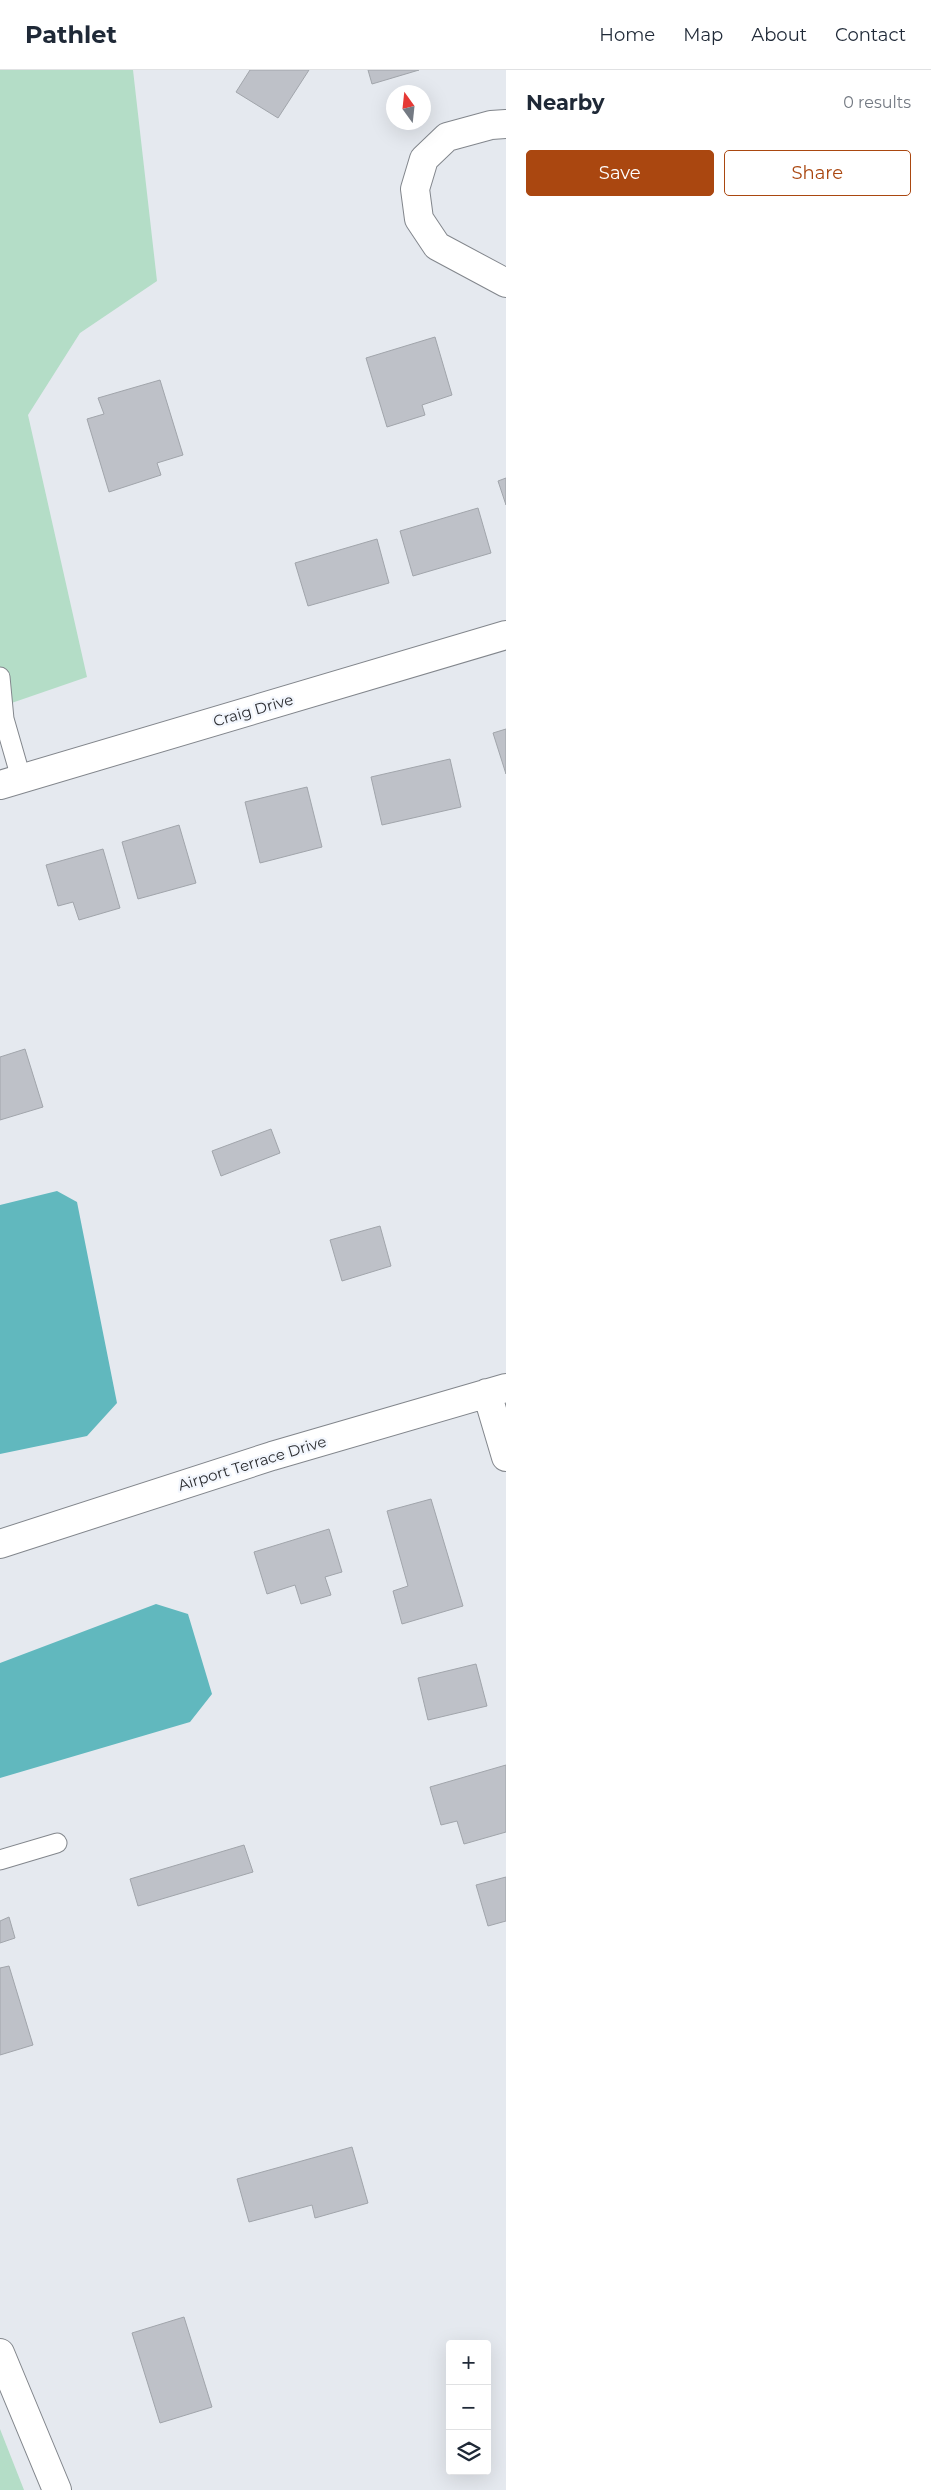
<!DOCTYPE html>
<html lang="en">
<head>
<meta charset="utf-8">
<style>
  body { margin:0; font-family:Montserrat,sans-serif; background:#f2f2f3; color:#1f2937 }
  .controls { position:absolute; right:15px; bottom:15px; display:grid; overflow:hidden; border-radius:5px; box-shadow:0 5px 20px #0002 }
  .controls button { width:45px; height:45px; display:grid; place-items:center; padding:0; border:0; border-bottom:1px solid #e0e1e3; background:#fff; color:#1f2937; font:25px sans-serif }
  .compass { position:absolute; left:386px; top:15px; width:45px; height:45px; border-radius:50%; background:#fff; box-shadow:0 5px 20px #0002; rotate:345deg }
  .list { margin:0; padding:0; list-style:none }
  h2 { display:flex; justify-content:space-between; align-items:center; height:65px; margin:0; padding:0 20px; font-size:21px }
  h2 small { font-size:16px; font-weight:400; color:#747a83 }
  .actions { display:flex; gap:10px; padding:15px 20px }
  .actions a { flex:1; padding:11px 0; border:1px solid #aa4710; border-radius:5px; text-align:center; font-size:18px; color:#aa4710 }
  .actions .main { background:#aa4710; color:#fff }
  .icon { flex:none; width:28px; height:28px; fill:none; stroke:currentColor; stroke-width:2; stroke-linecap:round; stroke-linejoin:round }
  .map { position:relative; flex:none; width:506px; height:2420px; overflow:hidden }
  header { display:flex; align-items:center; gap:30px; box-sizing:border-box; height:70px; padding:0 25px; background:#fff; border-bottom:1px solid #e0e1e3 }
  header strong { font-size:24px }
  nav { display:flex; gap:28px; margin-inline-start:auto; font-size:18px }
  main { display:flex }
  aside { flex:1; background:#fff }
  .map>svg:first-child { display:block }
  .green { fill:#b4ddc7 }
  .water { fill:#61b8be }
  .building { fill:#bec1c8; stroke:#a1a5ab }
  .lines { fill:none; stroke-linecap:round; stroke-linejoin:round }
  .service-casing { stroke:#82868c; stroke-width:21 }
  .minor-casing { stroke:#82868c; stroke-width:30 }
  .service { stroke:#fff; stroke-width:19 }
  .minor { stroke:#fff; stroke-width:28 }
  .labels { text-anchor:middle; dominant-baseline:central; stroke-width:4.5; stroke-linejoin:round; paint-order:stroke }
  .street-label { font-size:15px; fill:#2b2c2f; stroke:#f2f6fd }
</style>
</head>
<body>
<header>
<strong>Pathlet</strong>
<nav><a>Home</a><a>Map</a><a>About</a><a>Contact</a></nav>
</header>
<main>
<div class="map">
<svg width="506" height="2420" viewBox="0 0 506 2420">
  <rect width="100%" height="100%" fill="#e5e9ef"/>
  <path class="green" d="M0,0H133L157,211L80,263L28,345L87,607L0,637Z
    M0,2359L24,2420H0Z"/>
  <path class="water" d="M57,1121L77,1132L117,1333L87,1366L0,1384V1135Z
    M156,1534L188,1544L212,1624L190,1652L0,1708V1593Z"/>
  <path class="building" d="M250,0H309L278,48L236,22Z
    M368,0H419L372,14Z
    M435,267L452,325L422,335L425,345L387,357L366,288Z
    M160,310L183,385L157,393L161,405L109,422L87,349L104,344L98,328Z
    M506,408V435L498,411Z
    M478,438L491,483L413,506L400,461Z
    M377,469L389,513L308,536L295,493Z
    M506,659V704L493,663Z
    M450,689L461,737L382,755L371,707Z
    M307,717L322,777L260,793L245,732Z
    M179,755L196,813L138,829L122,772Z
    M103,779L120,838L79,850L73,832L58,836L46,795Z
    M25,979L43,1037L0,1050V987Z
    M271,1059L280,1083L221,1106L212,1081Z
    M380,1156L391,1196L342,1211L330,1170Z
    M431,1429L463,1536L402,1554L393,1521L408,1516L387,1441Z
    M329,1459L342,1502L325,1507L331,1525L301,1534L295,1515L267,1524L254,1482Z
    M476,1594L487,1636L428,1650L418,1608Z
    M506,1695V1762L464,1774L457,1751L441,1755L430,1717Z
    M244,1775L253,1802L138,1836L130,1809Z
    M506,1807V1851L488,1856L476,1815Z
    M9,1847L15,1868L0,1873V1851Z
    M9,1896L33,1975L0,1985V1898Z
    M352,2077L368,2133L315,2148L312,2135L249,2152L237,2109Z
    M184,2247L212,2337L160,2353L132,2263Z"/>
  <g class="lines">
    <defs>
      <path id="service" d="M0,607L4,649L21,708
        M0,1790L57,1773"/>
      <path id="minor" d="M506,54L491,55L447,67L424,89L415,119L419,149L437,176L506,213
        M0,715L506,565
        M487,1323L506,1387
        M0,1474L272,1386L506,1318
        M0,2283L57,2420"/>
    </defs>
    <use href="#service" class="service-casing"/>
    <use href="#minor" class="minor-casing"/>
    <use href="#service" class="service"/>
    <use href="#minor" class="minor"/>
  </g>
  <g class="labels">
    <g class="street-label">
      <text transform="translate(253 640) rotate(-16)">Craig Drive</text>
      <text transform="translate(252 1393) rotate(-17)">Airport Terrace Drive</text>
    </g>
  </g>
</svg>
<div class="controls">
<button>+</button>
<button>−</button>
<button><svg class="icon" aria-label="layers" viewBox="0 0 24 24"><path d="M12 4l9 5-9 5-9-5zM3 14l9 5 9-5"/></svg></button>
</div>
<svg class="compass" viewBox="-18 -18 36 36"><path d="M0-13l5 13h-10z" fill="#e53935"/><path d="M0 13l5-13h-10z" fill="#747a83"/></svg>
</div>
<aside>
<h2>Nearby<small>0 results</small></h2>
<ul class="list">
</ul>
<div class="actions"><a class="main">Save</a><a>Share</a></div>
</aside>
</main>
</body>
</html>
